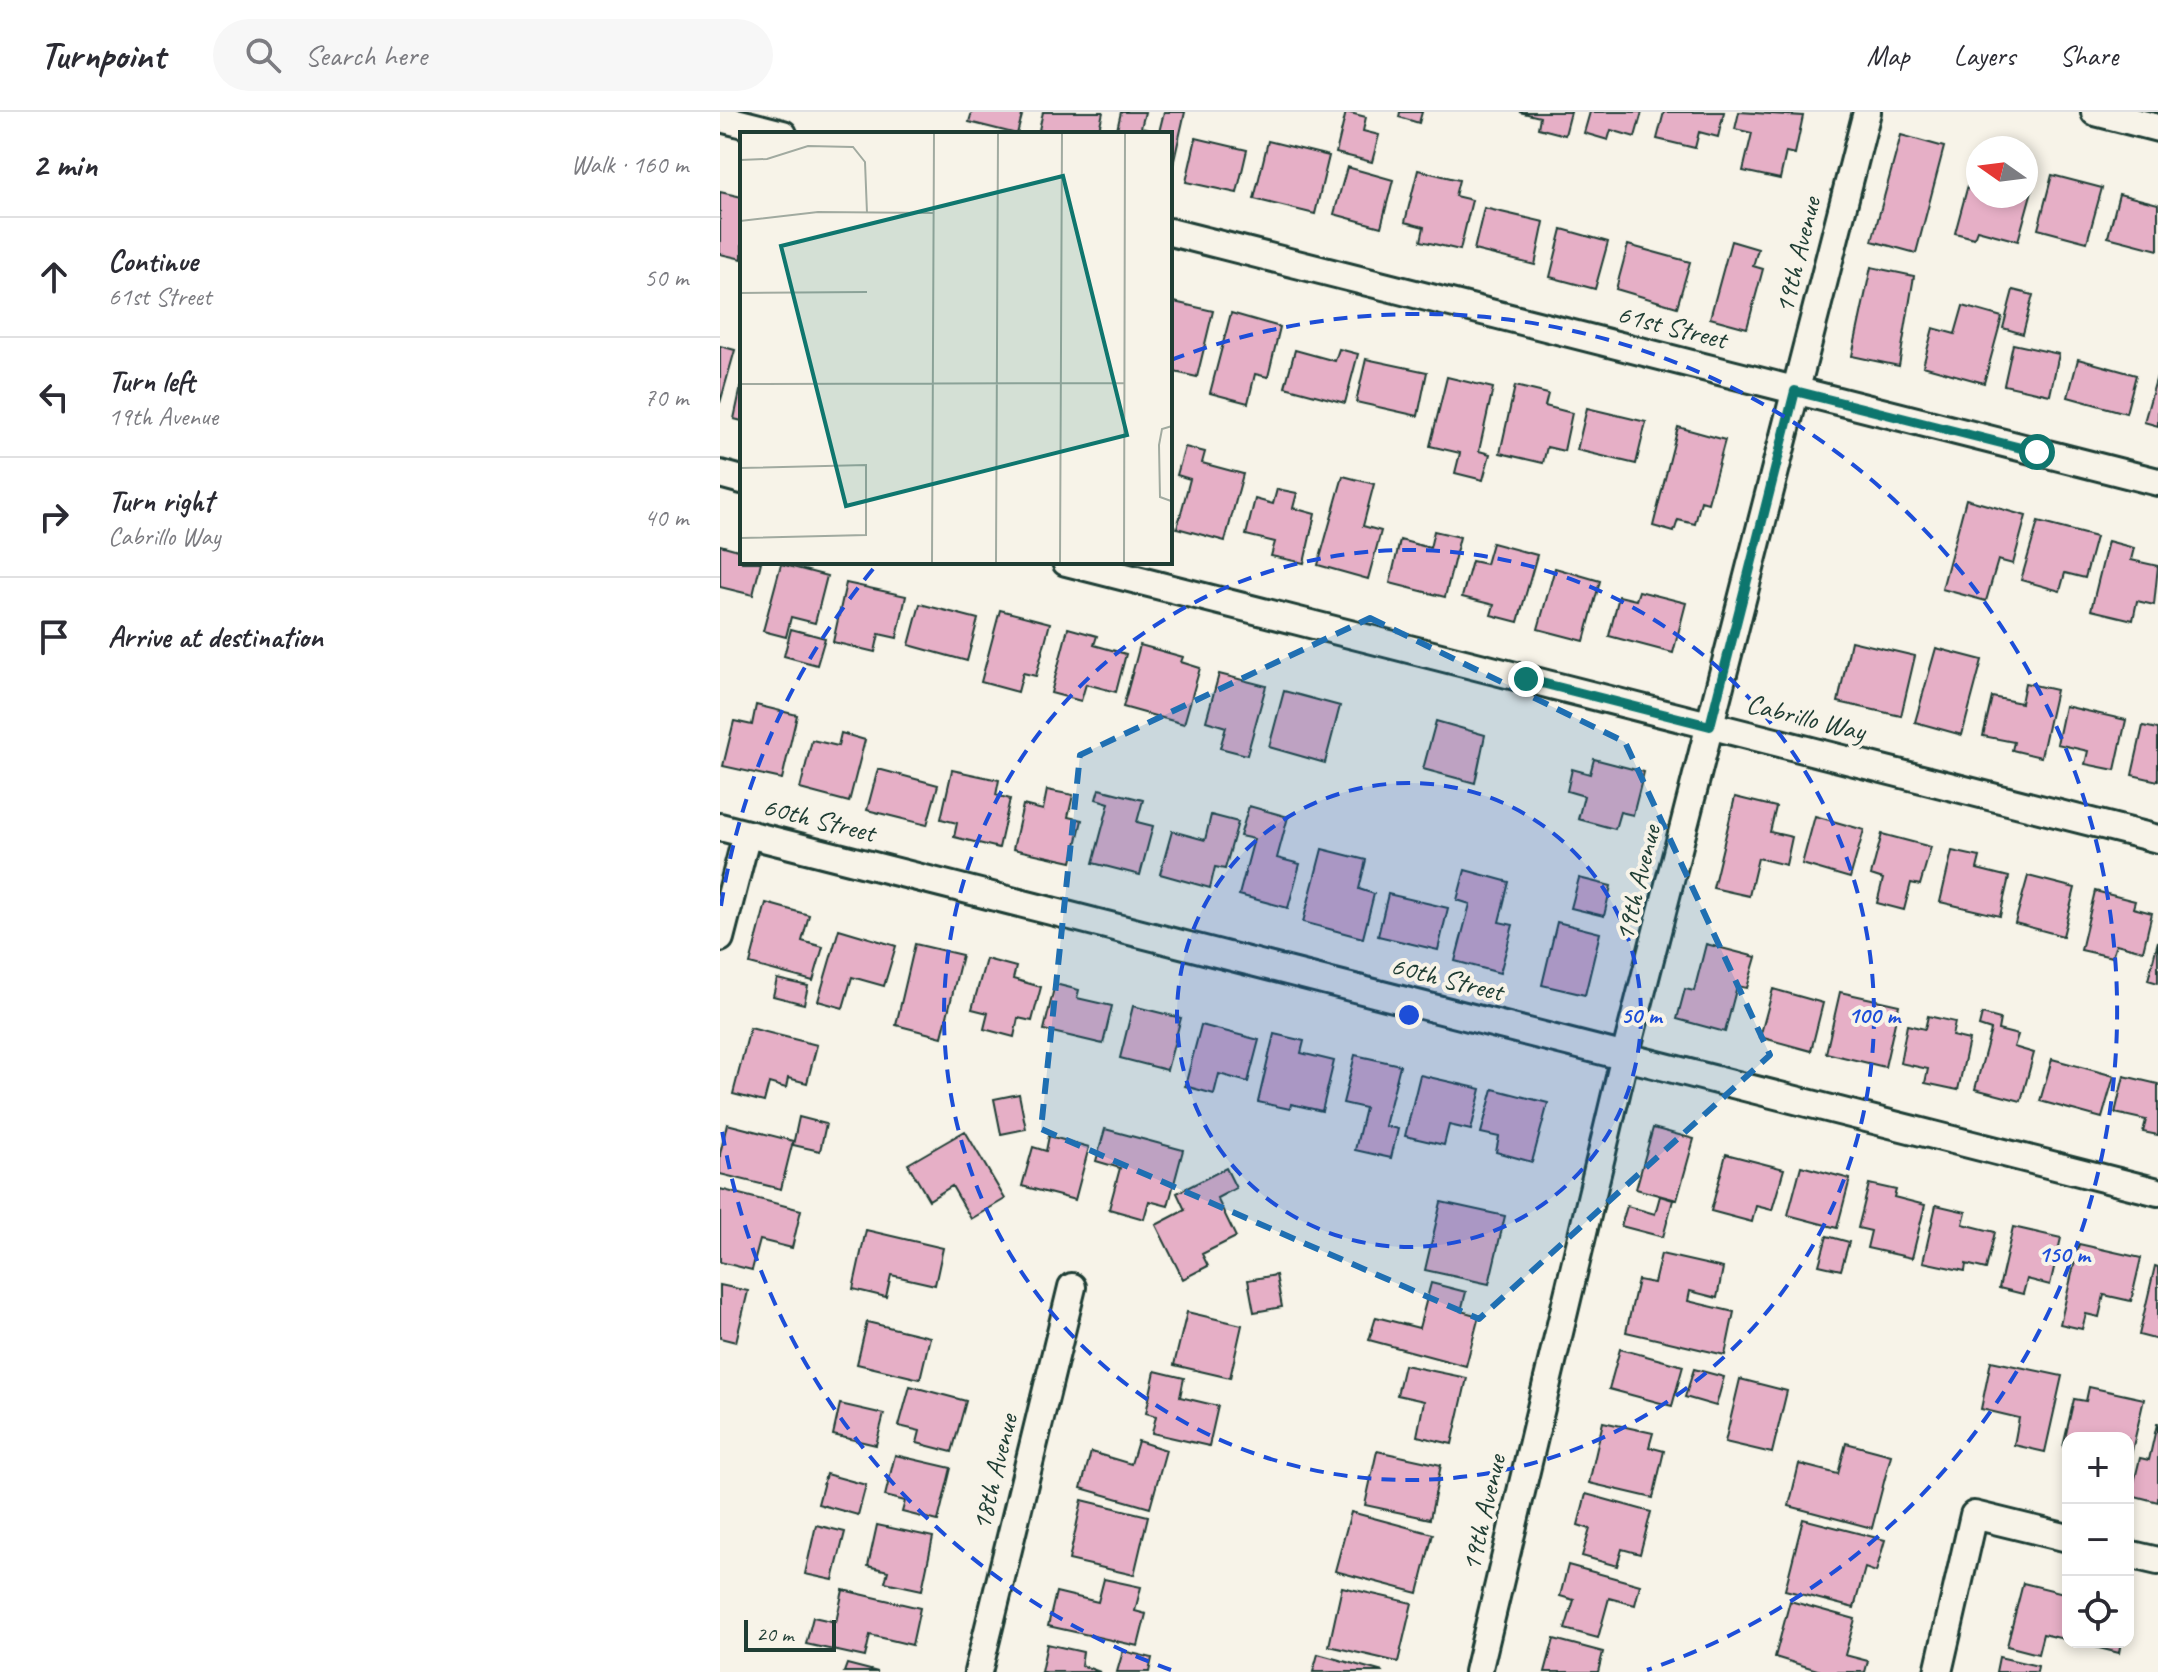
<!DOCTYPE html>
<html lang="en">
<head>
<meta charset="utf-8">
<style>
  body { margin:0; font-family:Caveat,sans-serif; background:#f7f7f7; color:#2b2b33 }
  .controls { position:absolute; right:24px; bottom:24px; display:grid; overflow:hidden; border-radius:16px; box-shadow:0 4px 12px #0003 }
  .controls button { width:72px; height:72px; display:grid; place-items:center; padding:0; border:0; border-bottom:2px solid #e1e1e2; background:#fff; color:#2b2b33; font:40px sans-serif }
  .compass { position:absolute; left:1246px; top:24px; width:72px; height:72px; border-radius:50%; background:#fff; box-shadow:0 4px 12px #0003; rotate:284deg }
  .scale { position:absolute; left:24px; bottom:20px; width:92px; box-sizing:border-box; padding-left:8px; border:4px solid #1f3d34; border-top:0; font-size:22px; line-height:28px; white-space:nowrap; color:#1f3d34; -webkit-text-stroke:6px #f7f3e8; paint-order:stroke }
  .stop { position:absolute; width:24px; height:24px; margin:-18px; border:6px solid #0f766e; border-radius:50%; background:#fff }
  .stop.end { background:#0f766e; border-color:#fff; box-shadow:0 2px 8px #0008 }
  .list { margin:0; padding:0; list-style:none }
  h2 { display:flex; justify-content:space-between; align-items:center; height:104px; margin:0; padding:0 32px; font-size:34px }
  h2 small { font-size:26px; font-weight:400; color:#7c7c81 }
  .list li { display:grid; grid-template-columns:52px 1fr auto; gap:24px; align-items:center; box-sizing:border-box; height:120px; padding:0 32px; border-top:2px solid #e1e1e2 }
  .list b { display:block; font-size:30px; white-space:nowrap }
  .list p { margin:0; font-size:26px; white-space:nowrap; color:#7c7c81 }
  .list em { font-size:26px; font-style:normal; color:#7c7c81 }
  .icon { flex:none; width:44px; height:44px; fill:none; stroke:currentColor; stroke-width:2; stroke-linecap:round; stroke-linejoin:round }
  .map { position:relative; flex:none; width:1438px; height:1560px; overflow:hidden }
  header { display:flex; align-items:center; gap:48px; box-sizing:border-box; height:112px; padding:0 40px; background:#fff; border-bottom:2px solid #e1e1e2 }
  header strong { font-size:38px }
  nav { display:flex; gap:44px; margin-inline-start:auto; font-size:28px }
  .search { width:560px; height:72px; background:#f7f7f7; display:flex; align-items:center; gap:20px; box-sizing:border-box; padding:0 28px; border-radius:44px; color:#7c7c81; font-size:30px }
  main { display:flex }
  aside { flex:1; background:#fff }
  .map>svg:first-child { display:block }
  .building { fill:#e6afc6; stroke:#1f3d34; stroke-width:2 }
  .lines { fill:none; stroke-linecap:round; stroke-linejoin:round }
  .street-casing { stroke:#1f3d34; stroke-width:32 }
  .street { stroke:#f7f3e8; stroke-width:26 }
  .route { stroke:#0f766e; stroke-width:10 }
  .marked { fill:#1f6fb2; fill-opacity:0.2; stroke:#1f6fb2; stroke-width:6; stroke-dasharray:16 10; stroke-linejoin:round }
  .ring { fill:none; stroke:#1d4ed8; stroke-width:4; stroke-dasharray:14 10 }
  .labels { text-anchor:middle; dominant-baseline:central; stroke-width:8; stroke-linejoin:round; paint-order:stroke }
  .street-label { font-size:28px; fill:#1f3d34; stroke:#f7f3e8 }
  .inset-road { fill:none; stroke:#a1aaa0; stroke-width:2 }
  .view { fill:#0f766e; fill-opacity:0.15; stroke:#0f766e; stroke-width:4 }
  .inset-edge { fill:none; stroke:#1f3d34; stroke-width:4 }
  .centre { fill:#1d4ed8; stroke:#f7f3e8; stroke-width:4 }
  .ring-label { font-size:24px; text-anchor:middle; font-weight:bold; fill:#1d4ed8; stroke:#f7f3e8; stroke-width:8; stroke-linejoin:round; paint-order:stroke }
</style>
</head>
<body>
<header>
<strong>Turnpoint</strong>
<div class="search"><svg class="icon" aria-label="search" viewBox="0 0 24 24"><circle cx="10" cy="10" r="6"/><path d="M15 15l6 6"/></svg>Search here</div>
<nav><a>Map</a><a>Layers</a><a>Share</a></nav>
</header>
<main>
<aside>
<h2>2 min<small>Walk · 160 m</small></h2>
<ul class="list">
<li><svg class="icon" aria-label="ahead" viewBox="0 0 24 24"><path d="M12 20V5M6 11l6-6 6 6"/></svg><div><b>Continue</b><p>61st Street</p></div><em>50 m</em></li>
<li><svg class="icon" aria-label="left" viewBox="0 0 24 24"><path d="M17 20v-9H6M10 6l-5 5 5 5"/></svg><div><b>Turn left</b><p>19th Avenue</p></div><em>70 m</em></li>
<li><svg class="icon" aria-label="right" viewBox="0 0 24 24"><path d="M7 20v-9h11M14 6l5 5-5 5"/></svg><div><b>Turn right</b><p>Cabrillo Way</p></div><em>40 m</em></li>
<li><svg class="icon" aria-label="arrive" viewBox="0 0 24 24"><path d="M6 21V4h12l-3 4 3 4H6"/></svg><div><b>Arrive at destination</b></div></li>
</ul>
</aside>
<div class="map">
<svg width="1438" height="1560" viewBox="0 0 1438 1560">
  <rect width="100%" height="100%" fill="#f7f3e8"/>
  <filter id="ink" filterUnits="userSpaceOnUse"><feTurbulence type="fractalNoise" baseFrequency=".0125" numOctaves="2"/><feDisplacementMap in="SourceGraphic" scale="16" xChannelSelector="R" yChannelSelector="G"/><feConvolveMatrix kernelMatrix="1 2 1 2 8 2 1 2 1" color-interpolation-filters="sRGB"/></filter>
  <g filter="url(#ink)">
    <path class="building" d="M252,0H303L297,22L249,10Z
      M323,0H383L378,22H337L319,18Z
      M401,0H425L421,16L439,20L444,0H465L450,66V22H396Z
      M626,0L646,5L643,19L659,23L652,50L616,41Z
      M680,0H702L699,11L679,5Z
      M799,0H851L845,23L818,16L820,5Z
      M870,0H922L915,25L891,18L888,28L864,21Z
      M944,0H1004L998,25L979,20L975,36L937,27Z
      M1019,0L1083,4L1075,42L1066,40L1060,67L1023,59L1032,21L1015,17Z
      M1181,23L1224,35L1196,141L1152,129Z
      M476,26L527,38L517,81L466,70Z
      M548,29L609,44L595,102L534,87Z
      M1255,47L1258,48V84H1306V61L1316,64L1298,129L1257,118L1254,126L1235,121Z
      M627,55L673,68L661,115L614,102Z
      M698,58L739,68L735,84L752,88L740,138L701,129L704,115L685,110Z
      M1332,63L1382,76L1367,130L1318,117Z
      M0,80L22,85V147L0,142Z
      M1399,82L1438,92V138L1388,125Z
      M764,96L824,110L815,153L754,138Z
      M842,117L888,130L875,177L830,165Z
      M1011,129L1038,137L1033,154L1043,157L1027,216L990,206Z
      M908,133L970,150L957,195L896,177Z
      M1151,155L1194,164L1179,254L1132,244Z
      M1293,178L1313,183L1303,222L1283,216Z
      M450,189L493,199L477,265L450,259Z
      M1243,194L1282,205L1264,271L1203,254L1213,216L1235,222Z
      M511,201L560,215L548,265L535,262L528,291L490,281Z
      M1293,232L1339,242L1330,283L1284,273Z
      M0,234L15,238L0,291Z
      M619,237L638,242L625,291L565,275L575,238L615,249Z
      M646,247L707,260L698,304L636,290Z
      M1358,247L1416,263L1406,301L1348,285Z
      M1437,264H1438V314L1424,310Z
      M727,265L773,276L759,339L770,342L763,368L735,361L740,341L710,334Z
      M22,270V309L14,307Z
      M795,274L828,282L825,294L852,301L844,339L827,335L823,351L780,341Z
      M867,296L926,310L916,352L857,338Z
      M958,315L1005,328L988,391L981,389L975,412L958,408L954,420L933,414Z
      M465,335L485,340L482,351L523,362L505,429L457,416L470,367L457,363Z
      M623,364L654,372L643,414L661,419L648,467L598,453Z
      M557,377L577,381L573,396L595,402L584,451L551,444L555,430L526,423L535,387L553,392Z
      M1246,387L1306,404L1293,452L1278,448L1266,489L1222,477Z
      M1318,410L1376,425L1365,466L1345,461L1340,479L1301,468Z
      M714,419L740,425L725,485L670,471L680,428L710,436Z
      M1388,429L1414,436L1411,448L1438,454L1434,493L1417,489L1413,508L1371,498Z
      M772,431L817,443L798,510L771,503L774,493L742,485L752,449L766,452Z
      M0,433L22,439V450H41L33,483L0,475Z
      M61,452L107,464L95,511L71,505L66,525L43,519Z
      M835,456L880,469L864,529L818,517Z
      M126,471L186,484L177,526L159,522L155,540L113,530Z
      M919,479L966,491L953,541L889,524L899,484L916,488Z
      M200,492L258,507L247,549L189,533Z
      M280,498L330,511L316,564L303,561L298,580L261,570Z
      M348,516L377,524L374,533L406,542L396,580L366,572L361,589L331,581Z
      M71,517L105,526L97,553L64,544Z
      M1131,529L1195,544L1181,604L1118,590Z
      M420,533L463,545L461,550L480,556L464,612L403,595Z
      M1216,536L1262,548L1242,623L1195,610Z
      M499,562L546,574L527,643L500,636L506,615L486,609Z
      M1305,571L1336,578L1321,645L1292,638L1294,630L1263,624L1272,585L1301,591Z
      M564,579L620,594L605,651L549,635Z
      M36,593L77,603L62,667L3,654L14,609L32,613Z
      M1345,594L1406,608L1395,658L1365,652L1368,639L1337,632Z
      M716,609L765,623L755,671L703,657Z
      M1423,614L1438,617V669L1412,663Z
      M121,621L145,628L129,690L80,677L92,628L118,634Z
      M874,647L924,660L913,703L900,700L895,717L858,707L864,684L847,679L852,657L870,662Z
      M158,657L218,673L207,713L147,698Z
      M232,658L279,668L276,683L290,687L279,736L234,725L237,711L221,707Z
      M379,677L423,688L417,710L433,714L420,763L373,751L389,691L376,687Z
      M327,678L353,683L348,705L362,708L352,750L293,737L303,693L323,698Z
      M1015,685L1056,695L1050,720L1072,725L1066,753L1038,746L1029,784L993,776Z
      M529,694L568,705L557,746L580,752L568,796L519,783L534,727L520,724Z
      M491,703L518,710L505,757L495,755L490,776L440,762L452,719L485,728Z
      M1095,704L1144,718L1130,766L1082,752Z
      M1162,722L1211,735L1200,773L1191,771L1184,798L1157,791L1163,767L1151,763Z
      M602,737L646,748L639,777L654,782L643,826L583,810Z
      M1232,739L1260,745L1257,757L1289,765L1280,804L1220,790Z
      M745,758L789,770L779,810L793,813L780,861L735,849L750,792L737,788Z
      M1308,764L1355,776L1343,824L1295,811Z
      M859,766L891,774L884,804L851,796Z
      M1375,779L1415,789L1413,796L1432,801L1423,839L1396,832L1392,845L1361,838Z
      M668,782L728,796L718,838L658,824Z
      M46,791L89,803L82,829L103,835L93,869L30,852Z
      M837,810L880,821L865,883L822,873Z
      M119,817L176,834L164,874L132,865L123,896L98,889Z
      M1438,829V871L1428,868Z
      M195,832L242,843L222,925L176,913Z
      M986,832L1036,845L1027,876L1017,874L1005,920L957,907L965,877L974,879Z
      M266,847L296,855L293,867L321,875L312,909L298,906L294,925L264,917L268,901L252,897Z
      M57,867L88,874L84,892L53,884Z
      M335,872L359,878L357,886L392,894L383,932L324,918Z
      M1053,877L1103,891L1091,939L1040,925Z
      M1120,880L1179,893L1165,955L1106,941Z
      M413,894L461,906L447,958L400,946Z
      M1262,902L1280,907L1278,918L1298,923L1294,935L1314,941L1301,989L1255,977L1271,918L1259,914Z
      M1208,904L1235,910L1232,924L1249,928L1238,978L1205,971L1208,957L1180,951L1187,913L1205,917Z
      M481,913L539,928L528,970L499,962L494,982L465,974Z
      M30,916L97,933L87,971L68,966L66,976L49,971L44,990L13,982Z
      M554,922L584,929L581,941L614,949L602,999L571,992L570,997L538,990Z
      M635,943L680,953L665,1014L678,1017L671,1046L635,1038L645,996L623,991Z
      M1332,947L1394,964L1382,1006L1320,989Z
      M700,963L761,977L751,1018L729,1013L724,1033L685,1024Z
      M1404,964L1438,972V1023L1423,1020L1426,1008L1395,1001Z
      M773,977L828,991L812,1050L776,1040L779,1025L761,1021Z
      M299,982L306,1017L281,1022L274,987Z
      M79,1005L106,1012L100,1039L73,1033Z
      M7,1012L73,1029L61,1077L0,1062V1042Z
      M933,1016L974,1027L957,1088L916,1077Z
      M385,1017L463,1038L448,1094L429,1089L424,1107L389,1097L400,1056L376,1049Z
      M245,1019L285,1087L251,1107L232,1074L209,1088L188,1052Z
      M329,1024L369,1035L355,1088L302,1074L313,1035L326,1039Z
      M1006,1042L1064,1057L1052,1098L1036,1094L1032,1110L991,1099Z
      M1081,1054L1130,1067L1117,1116L1068,1103Z
      M506,1056L516,1076L497,1086L516,1125L482,1142L488,1154L463,1167L436,1113L465,1098L457,1081Z
      M1149,1072L1176,1078L1174,1085L1205,1093L1192,1146L1147,1136L1151,1119L1138,1116Z
      M0,1077L81,1098L72,1136L40,1128L32,1158L0,1150Z
      M940,1084L953,1088L943,1125L901,1114L907,1094L935,1102Z
      M721,1090L785,1104L769,1172L705,1158Z
      M1216,1093L1246,1100L1243,1112L1275,1120L1266,1157L1246,1152L1245,1159L1203,1150Z
      M1293,1115L1341,1126L1330,1173L1307,1167L1303,1182L1279,1176Z
      M146,1118L223,1136L215,1173L171,1163L166,1185L133,1177Z
      M1107,1124L1129,1130L1121,1158L1099,1153Z
      M1359,1132L1421,1146L1411,1189L1384,1183L1379,1205L1366,1202L1362,1217L1340,1212Z
      M941,1142L1003,1156L997,1186L970,1179L968,1189L1014,1200L1005,1243L906,1220L918,1168L934,1171Z
      M1435,1154L1438,1155V1228L1419,1223Z
      M556,1163L562,1195L534,1200L528,1168Z
      M711,1171L746,1180L741,1199L759,1204L746,1254L649,1228L656,1205L699,1216Z
      M0,1173L28,1179L16,1230L0,1226Z
      M467,1200L522,1213L510,1266L454,1253Z
      M147,1210L210,1225L200,1267L137,1252Z
      M900,1237L963,1254L952,1294L889,1277Z
      M1271,1249L1342,1264L1325,1340L1294,1333L1299,1306L1261,1297Z
      M684,1253L747,1266L732,1332L697,1324L704,1289L677,1283Z
      M974,1257L1004,1265L996,1294L965,1285Z
      M435,1259L464,1266L460,1285L498,1294L489,1334L432,1321L436,1304L426,1301Z
      M1020,1267L1067,1279L1052,1341L1005,1330Z
      M190,1274L246,1289L232,1340L197,1331L200,1319L179,1314Z
      M1369,1275L1424,1287L1408,1356V1326H1348V1337L1343,1335L1354,1287L1366,1289Z
      M120,1292L164,1302L156,1333L113,1323Z
      M883,1310L933,1321L929,1335L944,1339L933,1386L869,1371Z
      M1437,1312H1438V1390L1411,1383L1420,1346L1429,1348Z
      M418,1329L446,1338L430,1396L361,1376L371,1340L411,1352Z
      M1126,1331L1171,1343L1152,1416L1069,1394L1079,1352L1118,1362Z
      M657,1339L721,1353L710,1407L645,1393Z
      M175,1343L231,1356L218,1409L182,1400L185,1389L165,1384Z
      M106,1362L146,1373L138,1403L98,1392Z
      M866,1382L931,1400L920,1442L902,1437L897,1454L862,1444L870,1417L858,1413Z
      M362,1388L428,1404L414,1463L349,1448Z
      M631,1400L713,1422L698,1481L615,1459Z
      M1083,1407L1165,1428L1156,1460L1145,1456L1134,1496L1065,1478Z
      M96,1413L125,1420L113,1468L85,1462Z
      M157,1413L213,1425L202,1478L165,1470L168,1459L148,1454Z
      M848,1453L920,1473L915,1493L889,1486L878,1526L845,1517L854,1488L840,1484Z
      M384,1467L421,1475L415,1499L426,1502L418,1534L328,1514L336,1480L378,1490Z
      M1303,1471L1348,1482V1528L1323,1522L1318,1542L1287,1534Z
      M622,1475L692,1491L678,1550L609,1534Z
      M123,1478L200,1496L192,1533L150,1523L145,1545L86,1532L93,1505L116,1510Z
      M1070,1489L1135,1507L1125,1543L1148,1549L1145,1560H1104L1055,1545Z
      M834,1527L883,1540L878,1560H825Z
      M1355,1530H1401L1399,1541Z
      M327,1532L363,1540L361,1553L380,1560H321Z
      M403,1539L432,1546L429,1560H397Z
      M598,1542L663,1560H593Z
      M1279,1545L1318,1554L1317,1560H1276Z
      M127,1552L158,1560H124Z"/>
    <g class="lines">
      <defs>
        <path id="street" d="M1375,0L1438,16
          M0,6L63,22
          M450,120L1438,370
          M0,362L22,368
          M346,450L1438,727
          M0,715L1438,1080
          M0,826L27,722
          M1408,1442L1438,1449
          M258,1560L352,1175
          M758,1560L905,944L1147,0
          M1218,1560L1254,1403L1348,1426"/>
      </defs>
      <use href="#street" class="street-casing"/>
      <use href="#street" class="street"/>
    </g>
  </g>
  <g class="lines" filter="url(#ink)">
    <path class="route" d="M806,567L990,614L1075,279L1317,340"/>
  </g>
  <path class="marked" d="M650,506L905,630L1050,943L759,1207L321,1017L360,643Z"/>
  <circle cx="689" cy="903" r="232" fill="#1d4ed8" fill-opacity=".12"/>
  <g class="ring">
    <circle cx="689" cy="903" r="232"/>
    <circle cx="689" cy="903" r="465"/>
    <path d="M451 1558A697 697 0 0 1 1 1012M1 794A697 697 0 0 1 159 450M451 248A697 697 0 1 1 927 1558"/>
  </g>
  <g class="labels">
    <g class="street-label">
      <text transform="translate(1077 143) rotate(-76)">19th Avenue</text>
      <text transform="translate(952 214) rotate(14)">61st Street</text>
      <text transform="translate(1086 605) rotate(14)">Cabrillo Way</text>
      <text transform="translate(99 707) rotate(14)">60th Street</text>
      <text transform="translate(917 771) rotate(-76)">19th Avenue</text>
      <text transform="translate(727 866) rotate(14)">60th Street</text>
      <text transform="translate(274 1360) rotate(-76)">18th Avenue</text>
      <text transform="translate(763 1401) rotate(-77)">19th Avenue</text>
    </g>
  </g>
  <g transform="translate(20 20)">
    <rect width="432" height="432" fill="#f7f3e8"/>
    <path class="inset-road" d="M0,28L27,27L68,14L113,15L125,30L127,81M0,89L78,80L194,81M0,161L127,160M0,252L385,251M0,336L126,333V403L0,406M431,369L420,365L419,313L422,297L432,294M192,431L194,1M256,431L258,1M320,431L322,1M384,431L385,1"/>
    <path class="view" d="M323,44L387,303L106,374L41,114Z"/>
    <rect width="432" height="432" class="inset-edge"/>
  </g>
  <circle cx="689" cy="903" r="12" class="centre"/>
  <g class="ring-label">
    <text x="921" y="911">50 m</text>
    <text x="1154" y="911">100 m</text>
    <text x="1344" y="1150">150 m</text>
  </g>
</svg>
<div class="controls">
<button>+</button>
<button>−</button>
<button><svg class="icon" aria-label="locate" viewBox="0 0 24 24"><circle cx="12" cy="12" r="6"/><path d="M12 2v4M12 18v4M2 12h4M18 12h4"/></svg></button>
</div>
<svg class="compass" viewBox="-18 -18 36 36"><path d="M0-13l5 13h-10z" fill="#e53935"/><path d="M0 13l5-13h-10z" fill="#7c7c81"/></svg>
<div class="scale">20 m</div>
<div class="stop" style="left:1317px;top:340px"></div>
<div class="stop end" style="left:806px;top:567px"></div>
</div>
</main>
</body>
</html>
